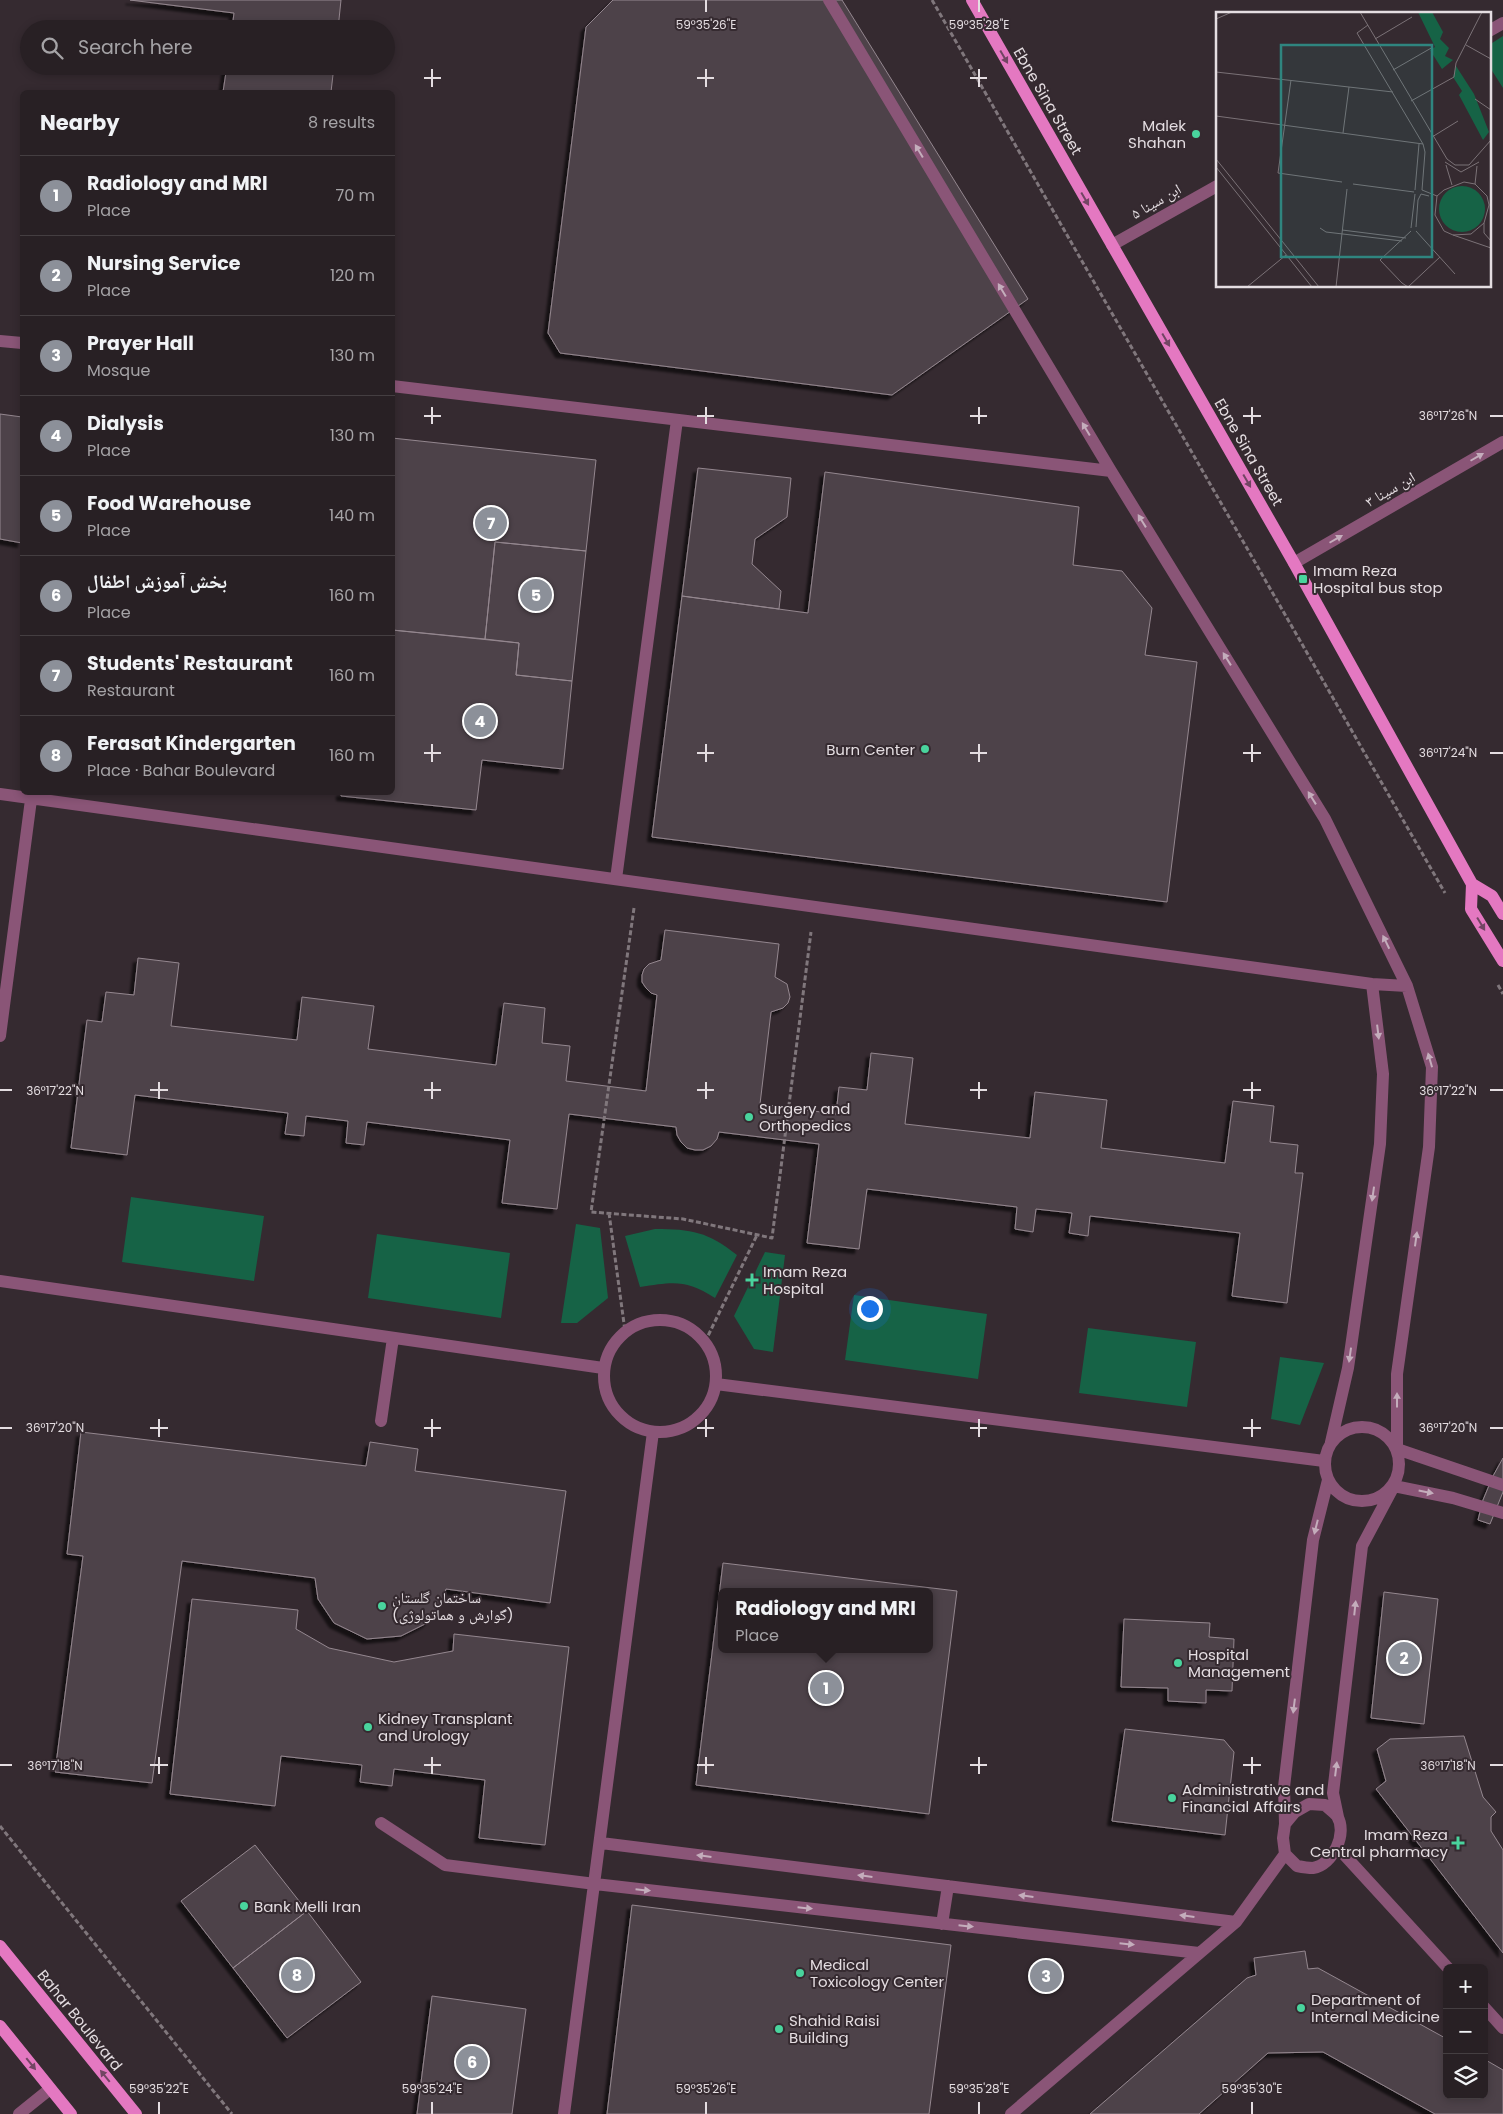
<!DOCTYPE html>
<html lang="en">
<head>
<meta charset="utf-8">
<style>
  body { margin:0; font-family:Poppins,"Noto Naskh Arabic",sans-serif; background:#30282c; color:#f1f3f6 }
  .controls { position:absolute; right:15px; bottom:15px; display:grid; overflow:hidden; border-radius:8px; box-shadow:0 2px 8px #0003 }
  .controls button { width:45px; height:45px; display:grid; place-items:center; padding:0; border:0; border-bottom:1px solid #443e41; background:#282024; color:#f1f3f6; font:25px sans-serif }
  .you { position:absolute; left:869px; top:1308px; width:18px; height:18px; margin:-12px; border:4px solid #fff; border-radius:50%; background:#1a73e8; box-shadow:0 0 0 8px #1a73e833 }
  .badge { display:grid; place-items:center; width:32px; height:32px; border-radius:50%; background:#8c9099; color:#fff; font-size:16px; font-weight:700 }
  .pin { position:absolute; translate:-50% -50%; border:2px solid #fff; box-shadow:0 1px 5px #0006 }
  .popup { position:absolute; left:718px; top:1588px; width:215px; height:65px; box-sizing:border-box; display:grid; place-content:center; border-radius:8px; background:#282024; filter:drop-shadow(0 1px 4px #0005); font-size:16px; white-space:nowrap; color:#a5a3a6 }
  .popup b { font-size:19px; color:#f1f3f6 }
  .popup::after { content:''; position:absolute; left:50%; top:100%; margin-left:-10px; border:10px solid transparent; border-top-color:#282024 }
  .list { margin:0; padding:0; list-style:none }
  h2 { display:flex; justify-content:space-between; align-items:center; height:65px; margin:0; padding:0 20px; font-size:21px }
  h2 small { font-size:16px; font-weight:400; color:#a5a3a6 }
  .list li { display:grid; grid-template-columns:32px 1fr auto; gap:15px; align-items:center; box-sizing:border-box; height:80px; padding:0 20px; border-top:1px solid #443e41 }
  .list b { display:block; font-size:19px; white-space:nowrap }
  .list p { margin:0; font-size:16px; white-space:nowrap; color:#a5a3a6 }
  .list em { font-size:16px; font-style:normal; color:#a5a3a6 }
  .icon { flex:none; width:28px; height:28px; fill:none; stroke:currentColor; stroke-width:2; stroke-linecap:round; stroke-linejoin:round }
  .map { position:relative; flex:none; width:1503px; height:2114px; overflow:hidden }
  .search { position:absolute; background:#282024; box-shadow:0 2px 8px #0003; left:20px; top:20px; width:375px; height:55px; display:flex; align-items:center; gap:12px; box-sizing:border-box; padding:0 18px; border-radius:28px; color:#a5a3a6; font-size:19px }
  .panel { position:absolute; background:#282024; box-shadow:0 2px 8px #0003; left:20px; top:90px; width:375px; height:705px; border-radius:8px }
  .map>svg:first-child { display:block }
  .green { fill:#166346 }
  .building { fill:#4e434a; stroke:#94878f; fill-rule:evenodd; filter:url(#shadow) }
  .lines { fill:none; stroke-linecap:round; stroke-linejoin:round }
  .path { stroke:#80777c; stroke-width:3; stroke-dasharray:5 2.5; stroke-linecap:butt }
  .minor { stroke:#8a5577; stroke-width:12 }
  .major { stroke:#e478c1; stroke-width:12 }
  .oneway { fill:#724563 }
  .oneway2 { fill:#c4adbc }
  .ticks { fill:none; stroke:#e4dde1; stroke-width:2 }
  .poi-dot { fill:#49d49d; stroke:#352a30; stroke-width:2 }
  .labels { text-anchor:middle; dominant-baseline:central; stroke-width:4; stroke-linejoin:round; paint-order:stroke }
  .street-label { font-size:15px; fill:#e4dde1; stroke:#352a30 }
  .poi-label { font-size:15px; fill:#e4dde1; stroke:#352a30; text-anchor:start }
  .inset-road { fill:none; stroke:#7b7277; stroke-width:1 }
  .view { fill:#2f857f; fill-opacity:0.15; stroke:#2f857f; stroke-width:2.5 }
  .inset-edge { fill:none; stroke:#e4dde1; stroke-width:2.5 }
  .ticks-label { font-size:12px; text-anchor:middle; fill:#e4dde1; stroke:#352a30; stroke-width:4; stroke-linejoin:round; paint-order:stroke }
</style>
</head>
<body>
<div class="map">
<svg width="1503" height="2114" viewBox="0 0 1503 2114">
  <defs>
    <filter id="shadow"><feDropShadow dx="-4.5" dy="4.5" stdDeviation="1" flood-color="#0009"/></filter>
  </defs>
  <rect width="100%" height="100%" fill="#352a30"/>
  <path class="green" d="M1503,36V88L1489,66V45Z
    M131,1197L264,1216L254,1281L122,1262Z
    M576,1224L600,1228L608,1298L577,1323H561Z
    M655,1229C692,1229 708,1232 737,1255L715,1298C686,1279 673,1282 640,1287L625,1236Z
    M377,1234L510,1253L501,1318L368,1298Z
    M765,1252L785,1255L773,1352L754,1349L734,1316Z
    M854,1295L987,1314L978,1379L845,1360Z
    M1088,1328L1196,1342L1187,1407L1079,1393Z
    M1280,1357L1324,1363L1300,1425L1271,1419Z"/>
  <path class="building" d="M130,0H341L338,29H232L234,13Z
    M613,0H842L1028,299L892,395L560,353L548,333L586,27Z
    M227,66H334L331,92H223Z
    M0,414L22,417V543L0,539Z
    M392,438L596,460L586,551L495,542L485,639L392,630Z
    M698,468L791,478L787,517L755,539L752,564L781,591L779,609L682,596Z
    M825,472L1079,507L1073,565L1122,571L1152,608L1145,655L1197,662L1167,902L652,837L682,596L808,613Z
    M495,542L586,551L572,681L516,675L519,643L485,639Z
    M392,630L519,643L516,675L572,681L563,769L482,760L476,810L341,796V792H392Z
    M665,930L779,944L775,977L787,984L790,997L788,1003L783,1008L771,1012L760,1104L836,1114L839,1087L867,1090L871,1053L913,1058L905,1124L1030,1138L1035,1092L1107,1100L1101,1148L1225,1163L1233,1101L1274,1106L1270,1142L1298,1145L1295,1173H1303L1287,1303L1232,1296L1240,1233L1090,1216L1088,1236L1069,1233L1072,1213L1036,1209L1033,1232L1015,1229L1017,1207L867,1189L859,1249L807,1243L819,1144L785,1140L719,1132L717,1139L711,1146L703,1150H695L687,1148L681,1142L677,1135L676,1127L569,1114L557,1209L502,1203L510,1140L367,1122L364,1145L346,1143L348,1121L306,1116L304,1136L285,1134L288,1113L135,1095L127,1155L71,1148L87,1020L102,1022L106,992L134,995L138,958L179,963L171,1026L297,1040L302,997L374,1006L368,1049L496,1065L504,1003L545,1008L542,1043L570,1046L566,1081L646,1091L657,995L651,993L646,988L642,982V975L644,969L649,964L661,960Z
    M81,1432L366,1466L370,1442L418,1449L415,1471L566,1491L550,1603L446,1589L440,1608L427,1623L401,1636L367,1639L334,1623L318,1599L315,1578L182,1561L152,1783L55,1772L83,1556L67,1554Z
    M1503,1458V1492L1490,1524L1478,1520L1483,1500L1493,1476Z
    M723,1563L957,1591L929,1814L696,1785ZM722,1592H930V1649H722Z
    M1384,1592L1438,1599L1424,1724L1371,1718Z
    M192,1599L298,1610L296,1629L329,1648L394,1662L453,1651L454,1634L569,1647L545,1845L479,1838L485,1780L394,1769L392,1786L360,1782L362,1765L281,1756L275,1806L170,1794Z
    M1124,1619L1210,1623L1209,1637L1234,1639L1232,1691L1206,1690V1703L1168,1701V1688L1121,1687Z
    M1125,1729L1224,1740L1234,1752L1225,1835L1112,1821Z
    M1464,1736L1483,1797L1496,1812L1491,1817V1831L1503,1850V1953L1376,1789L1386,1781L1377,1749L1390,1739Z
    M255,1845L307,1911L233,1968L181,1901Z
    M632,1905L951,1945L929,2114H607Z
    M307,1911L361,1982L287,2038L233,1968Z
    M1305,1951L1308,1969L1318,1968L1447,2039V2095H1484V2059L1503,2070V2114H1435L1323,2052L1268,2053L1199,2114H1090L1247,1978L1256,1975L1254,1958Z
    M432,1996L526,2009L512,2114H417Z"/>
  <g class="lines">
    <path class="path" d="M932,0L1445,893
      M634,908L591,1212L683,1219L772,1238L811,932
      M1498,985L1503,994
      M609,1213L625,1331
      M705,1342L757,1235
      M0,1826L232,2114"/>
    <path class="minor" d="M829,0L1111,471L1325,819L1407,986L1432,1067L1429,1147L1397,1374V1449L1503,1485
      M1489,31L1503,23
      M1112,245L1217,186
      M0,341L22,343
      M392,386L1111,471
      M1294,563L1503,442
      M0,794L1372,984L1407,986
      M616,879L677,420
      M0,1036L32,792
      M0,1281L603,1368
      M604 1376a56 56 0 1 1 112 0a56 56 0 1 1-112 0Z
      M716,1384L1324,1461
      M381,1421L393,1338
      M1325 1464a37 37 0 1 1 74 0a37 37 0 1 1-74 0Z
      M1331,1442L1348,1368L1380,1144L1383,1074L1372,984
      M1309,1804L1325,1805C1329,1809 1334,1812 1337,1816C1348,1833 1333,1865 1313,1868C1308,1868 1302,1867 1297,1866L1285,1854L1283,1838L1285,1824L1295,1812Z
      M1338,1817L1333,1793L1362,1546L1394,1486L1453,1498L1503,1513
      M381,1823L445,1865L595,1884L1199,1953
      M1285,1824L1284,1787L1313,1540L1328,1480
      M601,1843L1236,1922
      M1338,1848L1448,1968
      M942,1924L948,1886
      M1484,2007L1503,2028
      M19,2114L50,2089
      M564,2114L653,1432
      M1011,2114L1236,1922L1285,1854"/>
    <path class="major" d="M972,0L1294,563L1472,884L1492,896L1503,914
      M1472,884L1471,909L1503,961
      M0,1946L136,2114
      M0,2026L71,2114"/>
  </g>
  <defs><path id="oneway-solid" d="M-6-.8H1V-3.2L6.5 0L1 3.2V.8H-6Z" transform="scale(1.25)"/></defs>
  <g class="oneway">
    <use href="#oneway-solid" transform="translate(1004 57) rotate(60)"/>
    <use href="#oneway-solid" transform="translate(1085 199) rotate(60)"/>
    <use href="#oneway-solid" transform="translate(1166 340) rotate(60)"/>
    <use href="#oneway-solid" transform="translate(1247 481) rotate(60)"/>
    <use href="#oneway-solid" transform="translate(1481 924) rotate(59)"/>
    <use href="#oneway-solid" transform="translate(31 2064) rotate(51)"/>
    <use href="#oneway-solid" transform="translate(105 2076) rotate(-129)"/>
  </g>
  <g class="oneway2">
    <use href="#oneway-solid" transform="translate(919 151) rotate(-121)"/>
    <use href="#oneway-solid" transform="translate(1002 290) rotate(-121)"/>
    <use href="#oneway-solid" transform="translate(1086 429) rotate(-121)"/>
    <use href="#oneway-solid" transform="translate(1477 457) rotate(-30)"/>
    <use href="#oneway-solid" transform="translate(1142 521) rotate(-122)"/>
    <use href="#oneway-solid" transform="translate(1336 539) rotate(-30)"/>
    <use href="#oneway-solid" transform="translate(1227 659) rotate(-122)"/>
    <use href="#oneway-solid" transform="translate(1312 798) rotate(-122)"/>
    <use href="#oneway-solid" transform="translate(1386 942) rotate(-116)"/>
    <use href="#oneway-solid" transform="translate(1378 1032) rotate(83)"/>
    <use href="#oneway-solid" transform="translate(1430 1060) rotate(-106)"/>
    <use href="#oneway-solid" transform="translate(1373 1194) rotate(98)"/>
    <use href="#oneway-solid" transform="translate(1416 1239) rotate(-82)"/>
    <use href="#oneway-solid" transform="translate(1350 1355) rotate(98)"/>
    <use href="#oneway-solid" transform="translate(1397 1400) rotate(-90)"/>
    <use href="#oneway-solid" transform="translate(1426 1492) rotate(11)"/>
    <use href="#oneway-solid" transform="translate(1316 1527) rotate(104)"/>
    <use href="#oneway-solid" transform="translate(1355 1608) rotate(-84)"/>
    <use href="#oneway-solid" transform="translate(1294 1706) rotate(97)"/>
    <use href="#oneway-solid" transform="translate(1336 1769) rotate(-83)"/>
    <use href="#oneway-solid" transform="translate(704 1856) rotate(-173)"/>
    <use href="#oneway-solid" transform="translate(865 1876) rotate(-173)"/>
    <use href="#oneway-solid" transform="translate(643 1890) rotate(6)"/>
    <use href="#oneway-solid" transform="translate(1026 1896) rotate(-173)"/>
    <use href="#oneway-solid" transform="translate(805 1908) rotate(6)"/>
    <use href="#oneway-solid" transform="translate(1187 1916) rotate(-173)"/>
    <use href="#oneway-solid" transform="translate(966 1926) rotate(6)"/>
    <use href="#oneway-solid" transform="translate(1127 1944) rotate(6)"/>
  </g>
  <path class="ticks" d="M706,0V12M979,0V12M432,69V87M706,69V87M979,69V87M424,78H441M697,78H714M970,78H987M432,407V424M706,407V424M979,407V424M1252,407V424M424,416H441M697,416H714M970,416H987M1243,416H1261M1490,416H1503M432,744V762M706,744V762M979,744V762M1252,744V762M424,753H441M697,753H714M970,753H987M1243,753H1261M1490,753H1503M159,1082V1099M432,1082V1099M706,1082V1099M979,1082V1099M1252,1082V1099M0,1090H12M150,1090H168M424,1090H441M697,1090H714M970,1090H987M1243,1090H1261M1490,1090H1503M159,1419V1437M432,1419V1437M706,1419V1437M979,1419V1437M1252,1419V1437M0,1428H12M150,1428H168M424,1428H441M697,1428H714M970,1428H987M1243,1428H1261M1490,1428H1503M159,1757V1774M432,1757V1774M706,1757V1774M979,1757V1774M1252,1757V1774M0,1765H12M150,1765H168M424,1765H441M697,1765H714M970,1765H987M1243,1765H1261M1490,1765H1503M159,2102V2114M432,2102V2114M706,2102V2114M979,2102V2114M1252,2102V2114"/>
  <g class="poi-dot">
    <circle cx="1196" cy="134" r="5"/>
    <rect x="1298" y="574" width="10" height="10" rx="2.5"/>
    <circle cx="925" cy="749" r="5"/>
    <circle cx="749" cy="1117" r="5"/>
    <path d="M749.5 1272.5h5v5h5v5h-5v5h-5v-5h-5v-5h5z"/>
    <circle cx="382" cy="1606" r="5"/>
    <circle cx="1178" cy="1663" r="5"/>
    <circle cx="368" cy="1727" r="5"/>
    <circle cx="1172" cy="1798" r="5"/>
    <path d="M1455.5 1835.5h5v5h5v5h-5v5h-5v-5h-5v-5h5z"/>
    <circle cx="244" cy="1906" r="5"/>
    <circle cx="800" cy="1973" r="5"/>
    <circle cx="1301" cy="2008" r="5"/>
    <circle cx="779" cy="2029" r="5"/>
  </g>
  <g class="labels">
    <g class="street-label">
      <text transform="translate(1048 101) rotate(60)">Ebne Sina Street</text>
      <text transform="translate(1156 201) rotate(-30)">ابن سینا ۵</text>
      <text transform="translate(1249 452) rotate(60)">Ebne Sina Street</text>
      <text transform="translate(1390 489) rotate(-30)">ابن سینا ۳</text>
      <text transform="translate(80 2020) rotate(51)">Bahar Boulevard</text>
    </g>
    <g class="poi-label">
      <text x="1186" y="125" text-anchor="end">Malek<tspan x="1186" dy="17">Shahan</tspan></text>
      <text x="1313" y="570">Imam Reza<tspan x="1313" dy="17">Hospital bus stop</tspan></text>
      <text x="915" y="749" text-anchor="end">Burn Center</text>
      <text x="759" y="1108">Surgery and<tspan x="759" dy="17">Orthopedics</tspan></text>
      <text x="763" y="1271">Imam Reza<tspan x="763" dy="17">Hospital</tspan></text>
      <text x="392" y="1597">ساختمان گلستان<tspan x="392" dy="17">(گوارش و هماتولوژی)</tspan></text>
      <text x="1188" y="1654">Hospital<tspan x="1188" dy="17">Management</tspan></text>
      <text x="378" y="1718">Kidney Transplant<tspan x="378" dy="17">and Urology</tspan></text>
      <text x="1182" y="1789">Administrative and<tspan x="1182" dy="17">Financial Affairs</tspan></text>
      <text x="1448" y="1834" text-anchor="end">Imam Reza<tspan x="1448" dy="17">Central pharmacy</tspan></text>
      <text x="254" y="1906">Bank Melli Iran</text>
      <text x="810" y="1964">Medical<tspan x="810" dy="17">Toxicology Center</tspan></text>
      <text x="1311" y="1999">Department of<tspan x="1311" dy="17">Internal Medicine</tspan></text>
      <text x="789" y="2020">Shahid Raisi<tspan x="789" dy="17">Building</tspan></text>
    </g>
  </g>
  <g transform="translate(1216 12)">
    <rect width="275" height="275" fill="#352a30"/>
    <path d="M202,0H216L227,20L224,27L233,36L229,44L237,48L226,57L214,38L219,35ZM240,54L258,82L273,120L267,128L243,83L246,79L237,65ZM223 197a23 23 0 1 1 46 0a23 23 0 1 1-46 0Z" fill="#166346"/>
    <path class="inset-road" d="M144,0L231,147L239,153H253L275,128M0,7L16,0M152,13L141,21L207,132L209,140L206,178L221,184M159,27L196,5M250,33L275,47M177,58L217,35M0,60L177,80M75,68L62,161L126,170M259,87L275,98M195,89L238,65L240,51L266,0M0,104L207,132M127,121L133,75M216,125L242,109M0,147L103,275M229,150L245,160L263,150M230,153L236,173M0,155L96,275M137,172L198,180M259,172L261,154M199,178L203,132M268,211V221L275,229M200,215L202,188L205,182L213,184M104,216L110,220L186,229M195,216L199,182M126,218L190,226M195,219L164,248L186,271L192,275L224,245M200,219L239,262M237,223L255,222L268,211L273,193L271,184L259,172L248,170L228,178L221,184L219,203L228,219L237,223L275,236M31,275L70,243M120,275L131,177"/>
    <path class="view" d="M65,33H216V245H65Z"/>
    <rect width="275" height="275" class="inset-edge"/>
  </g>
  <g class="ticks-label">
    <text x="706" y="29">59°35'26"E</text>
    <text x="979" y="29">59°35'28"E</text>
    <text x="1448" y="420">36°17'26"N</text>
    <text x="1448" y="757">36°17'24"N</text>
    <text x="55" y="1095">36°17'22"N</text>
    <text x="1448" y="1095">36°17'22"N</text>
    <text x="55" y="1432">36°17'20"N</text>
    <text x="1448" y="1432">36°17'20"N</text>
    <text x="55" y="1770">36°17'18"N</text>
    <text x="1448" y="1770">36°17'18"N</text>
    <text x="159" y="2093">59°35'22"E</text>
    <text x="432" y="2093">59°35'24"E</text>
    <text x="706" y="2093">59°35'26"E</text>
    <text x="979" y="2093">59°35'28"E</text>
    <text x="1252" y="2093">59°35'30"E</text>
  </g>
</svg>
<div class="controls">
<button>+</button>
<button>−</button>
<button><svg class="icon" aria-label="layers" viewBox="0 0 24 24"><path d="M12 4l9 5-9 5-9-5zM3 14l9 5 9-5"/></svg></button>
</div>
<div class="you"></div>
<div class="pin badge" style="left:826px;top:1688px">1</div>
<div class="popup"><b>Radiology and MRI</b>Place</div>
<div class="pin badge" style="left:1404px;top:1658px">2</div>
<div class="pin badge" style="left:1046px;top:1976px">3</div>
<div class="pin badge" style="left:480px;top:721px">4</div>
<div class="pin badge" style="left:536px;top:595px">5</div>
<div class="pin badge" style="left:472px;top:2062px">6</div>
<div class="pin badge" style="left:491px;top:523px">7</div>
<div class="pin badge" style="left:297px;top:1975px">8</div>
<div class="search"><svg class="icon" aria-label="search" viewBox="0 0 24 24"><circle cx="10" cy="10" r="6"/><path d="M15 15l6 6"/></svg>Search here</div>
<section class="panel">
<h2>Nearby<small>8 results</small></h2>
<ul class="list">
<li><span class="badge">1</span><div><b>Radiology and MRI</b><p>Place</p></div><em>70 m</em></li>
<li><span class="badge">2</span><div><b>Nursing Service</b><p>Place</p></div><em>120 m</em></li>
<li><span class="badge">3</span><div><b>Prayer Hall</b><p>Mosque</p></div><em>130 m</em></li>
<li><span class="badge">4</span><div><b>Dialysis</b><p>Place</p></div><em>130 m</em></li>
<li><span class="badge">5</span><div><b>Food Warehouse</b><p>Place</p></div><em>140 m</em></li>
<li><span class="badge">6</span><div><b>بخش آموزش اطفال</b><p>Place</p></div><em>160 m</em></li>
<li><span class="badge">7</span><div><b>Students' Restaurant</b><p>Restaurant</p></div><em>160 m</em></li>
<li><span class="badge">8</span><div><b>Ferasat Kindergarten</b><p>Place · Bahar Boulevard</p></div><em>160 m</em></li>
</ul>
</section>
</div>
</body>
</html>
